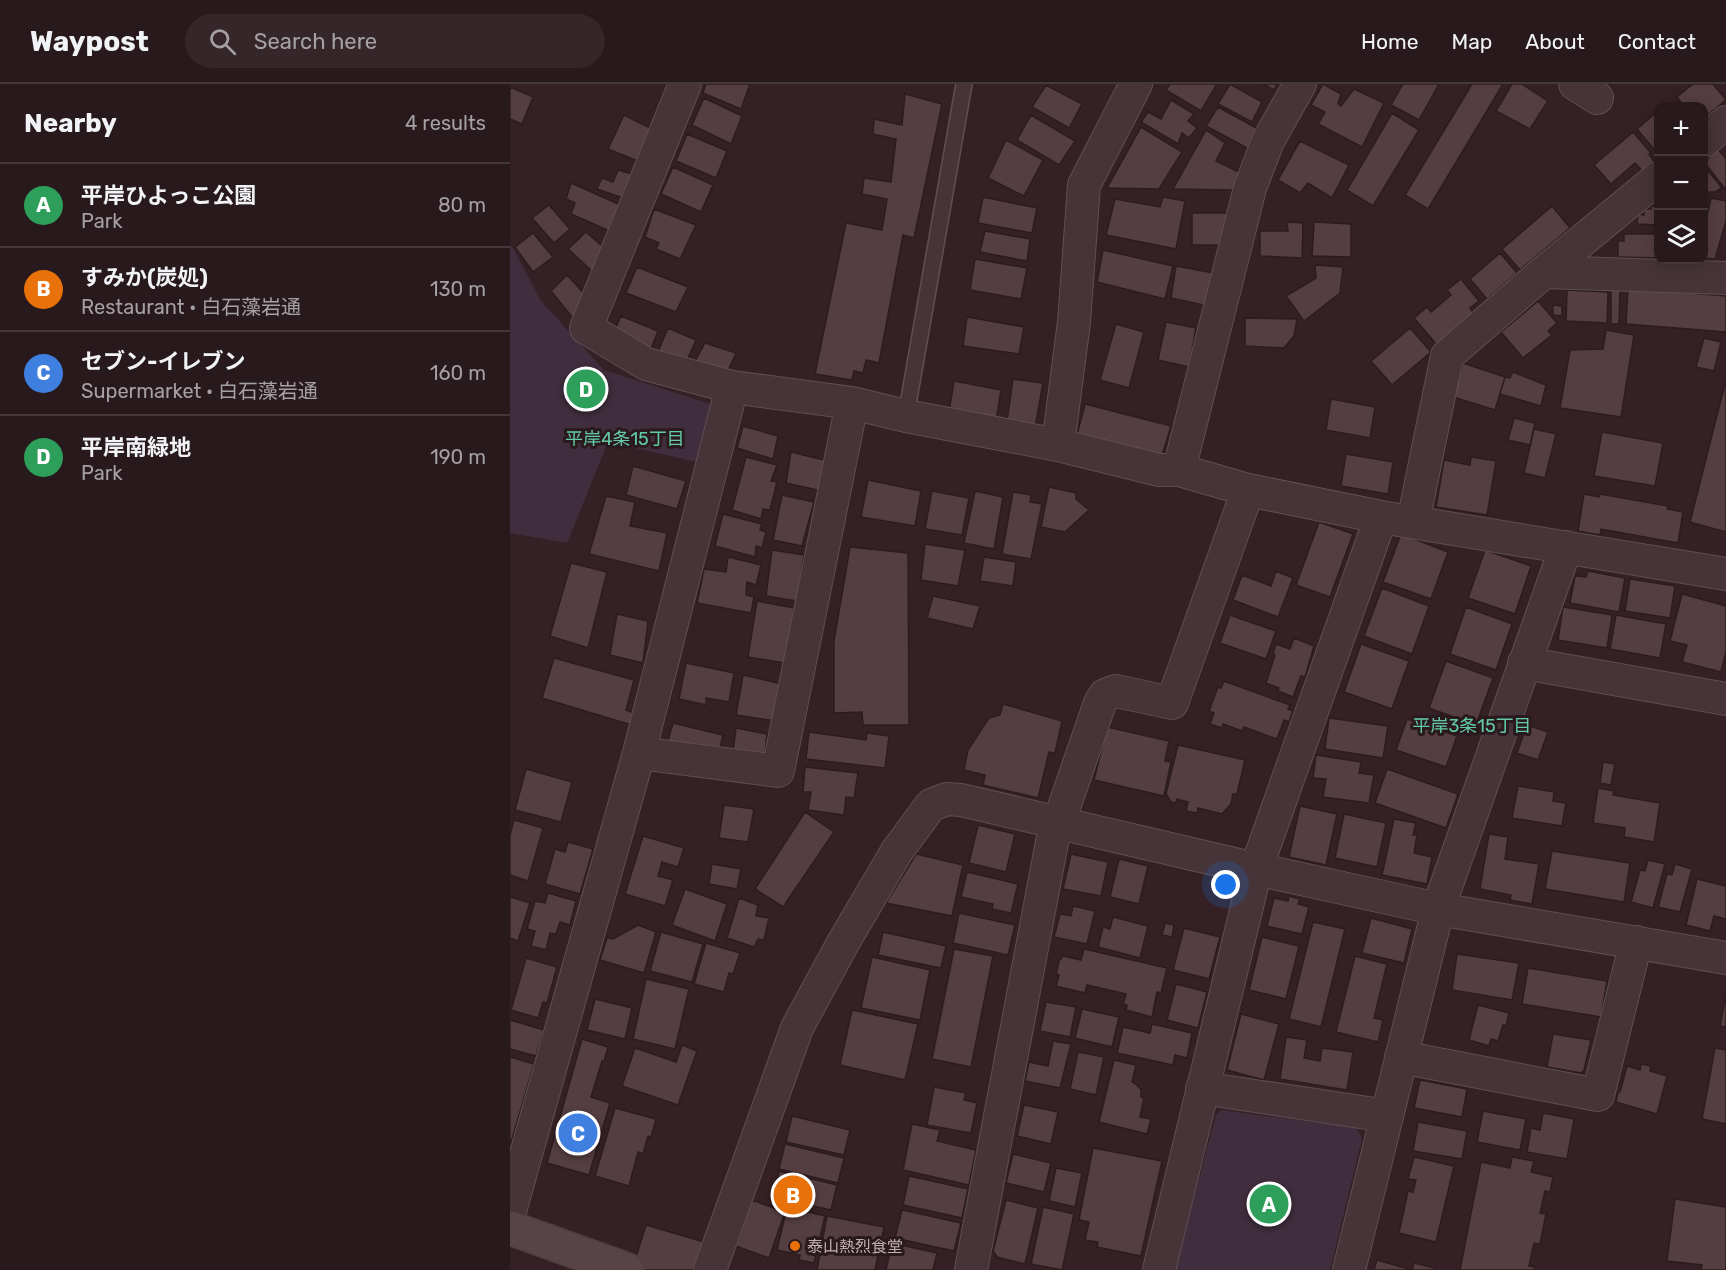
<!DOCTYPE html>
<html lang="en">
<head>
<meta charset="utf-8">
<style>
  body { margin:0; font-family:Rubik,"Noto Sans JP",sans-serif; background:#342629; color:#f1f3f6 }
  .controls { position:absolute; right:18px; top:18px; display:grid; overflow:hidden; border-radius:12px; box-shadow:0 3px 15px #0003 }
  .controls button { width:54px; height:54px; display:grid; place-items:center; padding:0; border:0; border-bottom:2px solid #44383b; background:#28191c; color:#f1f3f6; font:30px sans-serif }
  .you { position:absolute; left:716px; top:801px; width:21px; height:21px; margin:-15px; border:4px solid #fff; border-radius:50%; background:#1a73e8; box-shadow:0 0 0 9px #1a73e833 }
  .badge { display:grid; place-items:center; width:39px; height:39px; border-radius:50%; background:#b45309; color:#fff; font-size:20px; font-weight:700 }
  .pin { position:absolute; translate:-50% -50%; border:3px solid #fff; box-shadow:0 2px 6px #0006 }
  .list { margin:0; padding:0; list-style:none }
  h2 { display:flex; justify-content:space-between; align-items:center; height:78px; margin:0; padding:0 24px; font-size:26px }
  h2 small { font-size:20px; font-weight:400; color:#a5a0a3 }
  .list li { display:grid; grid-template-columns:39px 1fr auto; gap:18px; align-items:center; box-sizing:border-box; height:84px; padding:0 24px; border-top:2px solid #44383b }
  .list b { display:block; font-size:22px; white-space:nowrap }
  .list p { margin:0; font-size:20px; white-space:nowrap; color:#a5a0a3 }
  .list em { font-size:20px; font-style:normal; color:#a5a0a3 }
  .icon { flex:none; width:33px; height:33px; fill:none; stroke:currentColor; stroke-width:2; stroke-linecap:round; stroke-linejoin:round }
  .map { position:relative; flex:none; width:1216px; height:1186px; overflow:hidden }
  header { display:flex; align-items:center; gap:36px; box-sizing:border-box; height:84px; padding:0 30px; background:#28191c; border-bottom:2px solid #44383b }
  header strong { font-size:28px }
  nav { display:flex; gap:33px; margin-inline-start:auto; font-size:21px }
  .search { width:420px; height:54px; background:#342629; display:flex; align-items:center; gap:15px; box-sizing:border-box; padding:0 21px; border-radius:33px; color:#a5a0a3; font-size:22px }
  main { display:flex }
  aside { flex:1; background:#28191c }
  .map>svg:first-child { display:block }
  .green { fill:#402d3d }
  .building { fill:#553e42; stroke:#2c1c1f; stroke-width:1.5 }
  .lines { fill:none; stroke-linecap:round; stroke-linejoin:round }
  .service-casing { stroke:#604f52; stroke-width:18 }
  .minor-casing { stroke:#604f52; stroke-width:34 }
  .secondary-casing { stroke:#4f3e41; stroke-width:36 }
  .service { stroke:#463438; stroke-width:15 }
  .minor { stroke:#463438; stroke-width:32 }
  .secondary { stroke:#584346; stroke-width:33 }
  .food-dot { fill:#e8710a; stroke:#2a1a1d; stroke-width:2 }
  .labels { text-anchor:middle; dominant-baseline:central; stroke-width:6; stroke-linejoin:round; paint-order:stroke }
  .poi-label { font-size:16px; fill:#c2afb2; stroke:#2a1a1d; text-anchor:start }
  .neighbourhood-label { font-size:18px; fill:#62caa7; stroke:#2a1a1d }
</style>
</head>
<body>
<header>
<strong>Waypost</strong>
<div class="search"><svg class="icon" aria-label="search" viewBox="0 0 24 24"><circle cx="10" cy="10" r="6"/><path d="M15 15l6 6"/></svg>Search here</div>
<nav><a>Home</a><a>Map</a><a>About</a><a>Contact</a></nav>
</header>
<main>
<aside>
<h2>Nearby<small>4 results</small></h2>
<ul class="list">
<li><span class="badge" style="background:#2e9e5b">A</span><div><b>平岸ひよっこ公園</b><p>Park</p></div><em>80 m</em></li>
<li><span class="badge" style="background:#e8710a">B</span><div><b>すみか(炭処)</b><p>Restaurant · 白石藻岩通</p></div><em>130 m</em></li>
<li><span class="badge" style="background:#3f7fe0">C</span><div><b>セブン-イレブン</b><p>Supermarket · 白石藻岩通</p></div><em>160 m</em></li>
<li><span class="badge" style="background:#2e9e5b">D</span><div><b>平岸南緑地</b><p>Park</p></div><em>190 m</em></li>
</ul>
</aside>
<div class="map">
<svg width="1216" height="1186" viewBox="0 0 1216 1186">
  <rect width="100%" height="100%" fill="#352125"/>
  <path class="green" d="M0,161L2,162L31,217L94,286L210,323L196,380L98,358L57,459L0,449Z
    M712,1026L847,1044L852,1054L820,1186H665L706,1031Z"/>
  <path class="building" d="M196,0H240L231,25L193,9Z
    M660,0H707L691,27L656,6Z
    M720,0L752,18L742,38L708,20Z
    M754,0H767L764,6Z
    M813,0L831,10L828,20L831,22L844,5L874,19L852,63L808,40L815,28L801,21Z
    M893,0H929L909,36L881,21Z
    M962,0H993L918,125L895,111Z
    M1002,0H1012L1038,17L1020,45L986,27Z
    M1183,0H1203L1216,16L1194,34V22H1174L1167,13Z
    M536,1L572,20L559,44L522,23Z
    M0,3L23,13L12,40L0,35Z
    M395,10L432,20L404,154L393,151L369,279L356,276L353,289L344,287L342,296L305,290L336,139L372,146L377,115L352,110L354,94L381,98L386,55L363,50L364,35L392,41Z
    M194,14L232,32L221,60L182,41Z
    M661,16L684,30L678,37L687,44L679,54L672,49L668,60L631,38L638,28L651,35Z
    M708,23L750,46L739,65L696,42Z
    M1148,27V67L1147,69L1127,45Z
    M882,29L909,46L863,122L837,106Z
    M114,31L144,46L130,78L98,65Z
    M521,31L565,57L549,81L507,56Z
    M631,43L672,68L649,105L597,104Z
    M696,46L715,59L706,77L733,90L722,106L663,105Z
    M1123,48L1141,69L1139,70L1144,77L1132,87L1125,79L1101,100L1084,81Z
    M177,50L217,67L206,94L166,77Z
    M496,56L533,76L514,112L478,94Z
    M790,57L839,81L822,114L798,99L790,109L768,96Z
    M1208,65L1216,75V106L1194,78Z
    M1194,82L1212,104L1205,108H1194Z
    M163,83L203,101L191,128L151,110Z
    M108,86L126,91L116,115L87,105L92,94L103,98Z
    M61,99L115,123L104,149L61,130L65,119L56,115Z
    M473,113L527,124L522,149L468,139Z
    M653,113L675,117L666,165L596,151L605,115L650,123Z
    M1201,114L1216,117V137L1205,175L1194,174V145Z
    M1146,117H1148V141L1127,140L1128,130L1134,131V125H1141V122H1146Z
    M39,121L60,145L44,159L22,134Z
    M1042,122L1060,144L1010,186L992,165Z
    M144,125L186,141L170,175L146,165L149,159L135,153Z
    M682,129H721L722,161H682Z
    M777,138L793,139L792,174L750,172V147H778Z
    M804,138L841,140V173L802,172Z
    M475,147L520,155L517,177L470,168Z
    M76,148L100,169L83,188L58,165Z
    M23,149L43,173L23,188L5,163Z
    M1114,150H1148V174L1108,173V157H1114Z
    M593,166L663,182L655,215L587,198Z
    M990,169L1007,189L977,215L960,195Z
    M465,175L517,184L511,215L460,206Z
    M805,181L833,183L830,209L794,237L776,212L806,194Z
    M666,182L714,191L707,224L661,214Z
    M127,183L178,203L166,228L116,209Z
    M57,191L79,215L62,233L41,207Z
    M951,195L969,217L960,224L964,230L927,261L904,234L917,223L921,228L941,211L937,206Z
    M1101,203H1110L1109,240H1101Z
    M1118,204L1216,212V248L1116,240Z
    M1057,206L1098,208L1097,239L1056,237Z
    M1028,217L1047,239L1038,247L1042,251L1013,274L991,248Z
    M1043,221L1052,222V232L1043,231Z
    M111,232L148,247L137,275L99,259Z
    M457,233L514,243L509,270L453,262Z
    M735,234L787,235L784,252L774,264L735,262Z
    M656,238L686,244L679,283L648,276Z
    M606,240L634,248L619,304L590,296Z
    M158,244L186,256L175,281L147,270Z
    M900,244L921,268L882,301L861,277Z
    M1096,246L1124,251L1111,333L1050,324L1060,266L1093,265Z
    M1194,254L1211,258L1204,287L1186,283Z
    M195,259L226,269L218,287L206,282L202,291L179,288Z
    M953,279L995,293L985,326L943,313Z
    M1003,288L1036,301L1031,322L990,310L995,293L1000,294Z
    M503,295L533,299L523,355L495,351Z
    M1216,296V448L1180,438Z
    M444,297L491,306L484,349L437,341Z
    M821,315L865,323L860,354L816,346Z
    M575,320L661,342L650,378L563,366Z
    M1004,334L1025,339L1020,361L998,356Z
    M233,342L268,352L263,375L227,364Z
    M1024,345L1046,350L1035,394L1014,389Z
    M1092,348L1153,359L1145,402L1084,392Z
    M281,368L318,377L312,407L276,399Z
    M836,370L883,378L878,410L831,402Z
    M236,373L267,381L261,397L267,398L260,426L253,425L251,435L222,426Z
    M961,373L986,377L977,431L926,423L934,376L960,381Z
    M123,382L176,397L167,425L116,411Z
    M358,396L411,407L405,442L351,433Z
    M539,403L566,409V415L579,426L555,448L531,443Z
    M422,407L459,414L452,451L415,445Z
    M465,407L493,413L484,465L454,459Z
    M503,408L521,411L520,418L532,420L521,475L492,470Z
    M1074,410L1089,413L1090,410L1158,422L1157,425L1173,428L1168,459L1091,445L1090,451L1068,447Z
    M272,411L304,418L292,462L263,456Z
    M96,412L125,418L120,442L157,449L149,487L79,470Z
    M213,430L252,440L250,446L256,448L252,464L246,462L245,473L205,462Z
    M809,438L843,450L820,513L786,501Z
    M891,450L938,468L921,515L873,498Z
    M415,460L455,466L448,502L411,496Z
    M340,463L398,469L399,641H353L352,628L324,629V557Z
    M262,466L294,471L287,517L256,512Z
    M975,466L1021,482L1005,530L958,514Z
    M218,473L251,481L246,501L237,498L236,511L244,513L241,529L187,519L194,485L216,488Z
    M474,473L506,478L503,502L470,497Z
    M61,479L97,488L78,564L40,552Z
    M766,487L783,494L768,533L723,516L732,491L761,502Z
    M1078,487L1115,494L1109,528L1060,519L1065,492L1076,493Z
    M1120,495L1165,502L1160,534L1115,527Z
    M872,504L919,522L902,570L854,552Z
    M1172,510L1216,522V568L1211,588L1172,578L1177,561L1160,557Z
    M423,512L470,522L463,545L417,534Z
    M247,517L284,524L275,579L238,573Z
    M956,523L1002,540L986,586L940,570Z
    M1053,523L1102,531L1097,564L1048,556Z
    M107,530L138,537L133,579L100,571Z
    M720,531L766,547L756,575L710,559Z
    M1106,531L1156,540L1150,574L1100,565Z
    M784,554L804,562L795,593L791,592L783,613L768,607L769,604L756,599L765,571L763,569L766,560L780,565Z
    M851,560L899,577L882,625L834,608Z
    M44,574L124,596L116,626L129,631L125,642L32,614Z
    M936,577L983,594L966,641L919,624Z
    M176,579L224,589L219,618L196,614V621L169,615Z
    M233,591L272,600L266,637L226,631Z
    M714,597L780,621L778,625L783,627L779,638L774,636L767,655L734,643L732,647L713,640L712,644L700,640L704,629L699,627L708,603L711,604Z
    M493,620L552,637L545,669L539,668L528,714L473,701L475,691L454,686L458,666L479,634L490,631Z
    M819,634L878,642L873,674L815,665Z
    M897,635L947,652L936,683L886,666Z
    M163,639L213,651L205,687L152,678Z
    M1017,641L1038,648L1028,676L1007,669Z
    M597,643L659,657L655,677L661,678L654,712L584,696Z
    M226,644L257,650L253,690L221,684Z
    M299,648L356,656L357,649L379,652L375,684L296,675Z
    M668,661L735,676L727,710H723L721,720L712,730L688,724L687,729L676,727L678,718L667,715L666,719L661,718L656,710Z
    M806,671L851,678L849,689L864,691L859,719L813,713L816,695L803,694Z
    M1093,678L1105,680L1101,701L1090,699Z
    M295,683L348,689L344,714L336,713L334,731L298,726L301,708H293Z
    M16,685L62,698L51,738L5,726Z
    M877,685L948,710L936,744L865,719Z
    M1008,702L1044,708L1043,717L1056,719L1052,742L1002,734Z
    M1088,704L1104,707L1103,711L1150,719L1144,758L1114,753L1115,744L1083,739Z
    M214,721L244,725L238,758L209,754Z
    M790,722L827,730L816,781L779,773Z
    M295,728L324,748L273,823L245,805Z
    M834,730L876,739L867,783L825,774Z
    M884,735L906,739L903,751H907L904,769L922,773L917,800L872,791Z
    M4,736L33,744L18,797L0,791V751Z
    M468,741L505,750L496,788L459,779Z
    M979,750L998,753L995,775L1029,780L1022,820L1000,816L1001,811L970,805Z
    M133,752L174,764L168,783L152,778L148,792L163,796L155,822L115,810Z
    M58,758L83,765L70,810L35,800L45,765L55,768Z
    M1042,767L1120,779L1114,818L1035,805Z
    M406,770L453,781L442,832L376,819Z
    M561,770L598,778L591,812L553,805Z
    M609,775L638,782L629,820L600,813Z
    M1138,776L1155,780L1143,824L1121,818L1130,786L1135,787Z
    M202,780L231,785L227,805L199,800Z
    M1165,780L1182,785L1170,828L1148,823L1157,790L1162,791Z
    M457,788L508,800L501,829L482,825L483,820L451,813Z
    M1187,795L1216,802V835L1204,832L1200,847L1176,841Z
    M175,805L217,820L205,857L162,841Z
    M38,809L66,817L60,841L50,838L46,850L40,849L36,866L21,862L25,847L17,845L25,817L35,819Z
    M779,812L790,815L788,820L799,823L792,850L757,842L764,814L778,817Z
    M0,813L20,819L8,857L0,854Z
    M229,814L248,821L246,832L259,834L254,856L248,855L244,863L217,854Z
    M563,822L585,827L577,860L544,853L550,830L561,832Z
    M449,829L505,841L498,871L443,859Z
    M603,833L638,842L630,874L588,863L593,843L600,845Z
    M861,834L902,845L894,879L852,869Z
    M803,838L835,845L811,943L779,935Z
    M655,839L664,841L662,853L652,851Z
    M128,841L146,848L134,889L90,876L97,854L103,855Z
    M674,844L710,853L699,895L663,886Z
    M151,848L193,860L182,898L140,887Z
    M373,848L436,862L431,884L368,871Z
    M752,853L789,862L776,915L739,906Z
    M196,859L230,869L223,890L219,889L214,908L184,900Z
    M444,865L483,872L461,983L422,975Z
    M574,865L657,884L651,909L647,908L642,933L616,926L617,921L613,920L616,910L577,901L575,909L546,902L549,891L546,890L549,877L553,872L571,876Z
    M947,870L1009,879L1002,916L942,906Z
    M845,872L877,880L864,934L873,936L868,958L826,948Z
    M362,873L420,886L410,936L351,924Z
    M16,874L47,883L37,919L33,918L28,934L1,926Z
    M1018,884L1097,897L1091,933L1012,920Z
    M136,895L179,905L165,965L123,955Z
    M666,900L697,908L688,944L657,936Z
    M1216,910V943L1210,942Z
    M85,915L122,924L115,955L77,946Z
    M536,918L566,923L560,953L530,947Z
    M968,921L999,929L996,942L993,941L988,957L981,955L979,962L959,956Z
    M572,925L609,933L602,963L565,954Z
    M342,926L408,940L395,996L330,981Z
    M731,930L769,940L754,996L717,986Z
    M0,936L34,946L26,972L0,965Z
    M642,940L682,949L677,974L665,971L663,981L607,969L613,943L640,949Z
    M1043,950L1081,956L1074,986L1071,989L1037,983Z
    M776,953L797,956L794,974L810,977L812,964L843,968L837,1006L770,995Z
    M72,955L98,963L94,977H92L81,1013L100,1019L79,1091L37,1079Z
    M543,957L561,960L550,1004L515,997L519,978L538,982Z
    M172,961L187,967L168,1021L112,1002L125,964L166,978Z
    M1205,964L1216,966V1040L1192,1035Z
    M568,968L594,973L586,1011L560,1005Z
    M0,973L24,980L0,1062Z
    M604,976L626,981L622,998L627,1001L631,1006V1013L634,1014L630,1033L641,1035L637,1050L589,1038Z
    M1131,980L1141,982L1140,987L1157,992L1147,1030L1106,1018L1108,1008H1110L1117,982L1130,986Z
    M910,996L957,1005L952,1033L904,1024Z
    M424,1003L456,1009L454,1016L467,1019L461,1049L417,1041Z
    M514,1021L548,1028L541,1060L507,1052Z
    M105,1024L146,1035L141,1053L138,1052L133,1070L128,1068L119,1102L85,1092Z
    M973,1027L1016,1035L1010,1066L967,1058Z
    M1033,1029L1064,1035L1057,1075L1017,1068L1021,1044L1030,1046Z
    M282,1032L340,1046L334,1071L276,1058Z
    M908,1038L957,1047L952,1075L903,1067Z
    M402,1040L430,1046L427,1057L466,1066L459,1101L393,1086Z
    M275,1060L334,1074L328,1099L269,1085Z
    M583,1064L652,1077L631,1172L587,1163L588,1158L575,1156L579,1138L569,1136Z
    M503,1070L541,1079L534,1108L496,1099Z
    M904,1073L944,1082L926,1158L889,1149L898,1107L903,1108L906,1096L898,1095Z
    M1002,1073L1024,1077L1021,1088L1043,1093L1040,1108L1035,1107L1030,1129L1036,1130L1030,1160L1024,1159L1019,1182L1025,1183L1024,1186H950L971,1078L1000,1084Z
    M546,1084L572,1089L565,1123L539,1117Z
    M269,1087L327,1101L321,1126L263,1113Z
    M399,1092L458,1105L452,1134L393,1121Z
    M1165,1115L1216,1123V1186H1191L1192,1181L1157,1177Z
    M242,1116L275,1128L259,1174L226,1162Z
    M496,1116L528,1124L515,1180L487,1173L483,1167Z
    M277,1123L315,1132L304,1179L289,1176L290,1171L267,1166Z
    M533,1123L564,1130L552,1186L521,1180Z
    M392,1126L451,1139L444,1167L385,1154Z
    M317,1132L374,1143L365,1186H307Z
    M136,1141L194,1158L187,1186H122Z
    M382,1159L427,1169L423,1186H376Z
    M867,1176L902,1186L904,1179L925,1184L924,1186H864Z"/>
  <g class="lines">
    <defs>
      <path id="service" d="M396,332L454,0"/>
      <path id="minor" d="M175,0L76,244L136,280L222,303L342,319L396,332L548,361L649,386H669L738,406L871,433L1216,490
        M1065,0L1087,14
        M1194,57L1216,38
        M1034,188L1216,194
        M548,361L564,238L574,101L626,0
        M669,386L740,104L758,57L790,0
        M903,438L937,272L1034,188L1148,94
        M1014,579L1216,615
        M129,669L268,687L342,319
        M891,973L1088,1011L1126,858
        M692,1004L877,1032
        M0,1127L129,669L222,303
        M200,1186L287,944L333,859L387,767L421,721L437,715L451,716L746,785L928,825L1216,874
        M461,1186L542,758L590,619L595,611L606,607L662,619L738,406
        M649,1186L746,785L871,433
        M839,1186L928,825L1056,463"/>
      <path id="secondary" d="M0,1144L117,1186"/>
    </defs>
    <use href="#service" class="service-casing"/>
    <use href="#minor" class="minor-casing"/>
    <use href="#secondary" class="secondary-casing"/>
    <use href="#service" class="service"/>
    <use href="#minor" class="minor"/>
    <use href="#secondary" class="secondary"/>
  </g>
  <circle class="food-dot" cx="285" cy="1162" r="6"/>
  <g class="labels">
    <g class="poi-label">
      <text x="297" y="1162">泰山熱烈食堂</text>
    </g>
    <g class="neighbourhood-label">
      <text x="115" y="355">平岸4条15丁目</text>
      <text x="962" y="642">平岸3条15丁目</text>
    </g>
  </g>
</svg>
<div class="controls">
<button>+</button>
<button>−</button>
<button><svg class="icon" aria-label="layers" viewBox="0 0 24 24"><path d="M12 4l9 5-9 5-9-5zM3 14l9 5 9-5"/></svg></button>
</div>
<div class="you"></div>
<div class="pin badge" style="left:759px;top:1120px;background:#2e9e5b">A</div>
<div class="pin badge" style="left:283px;top:1111px;background:#e8710a">B</div>
<div class="pin badge" style="left:68px;top:1049px;background:#3f7fe0">C</div>
<div class="pin badge" style="left:76px;top:305px;background:#2e9e5b">D</div>
</div>
</main>
</body>
</html>
